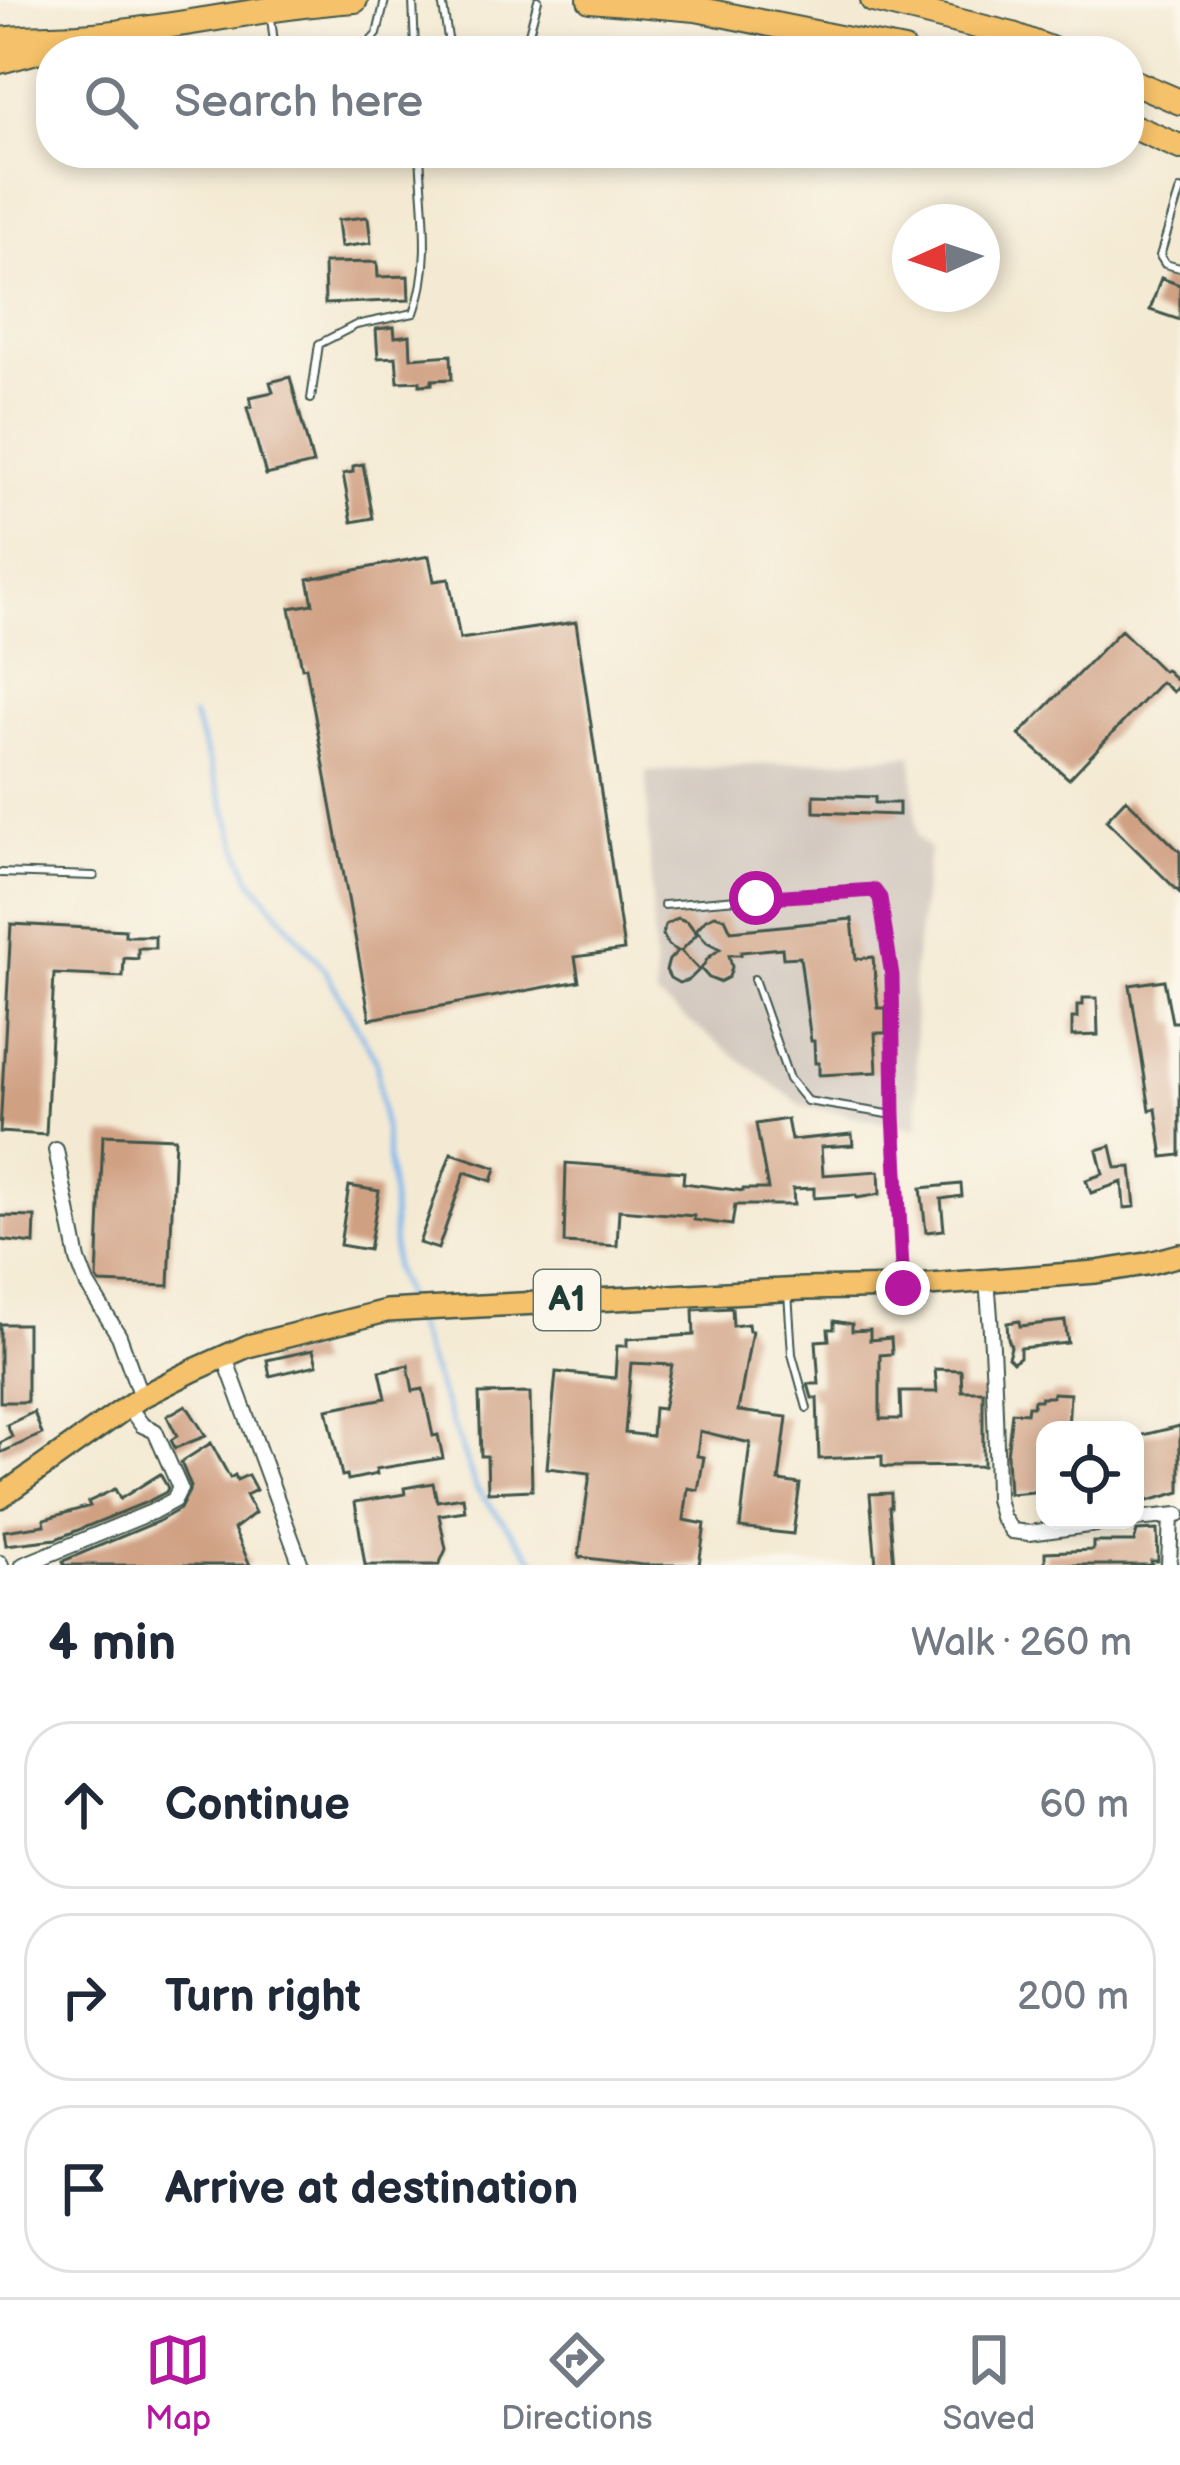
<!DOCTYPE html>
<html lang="en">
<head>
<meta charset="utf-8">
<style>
  body { margin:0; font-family:"Balsamiq Sans",sans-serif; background:#f6f6f7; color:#1f2937 }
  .controls { position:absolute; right:36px; bottom:36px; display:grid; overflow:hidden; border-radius:24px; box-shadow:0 6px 18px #0003 }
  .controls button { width:108px; height:108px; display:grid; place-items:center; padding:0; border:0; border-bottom:3px solid #e0e1e3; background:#fff; color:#1f2937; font:60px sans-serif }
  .compass { position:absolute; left:892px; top:204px; width:108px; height:108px; border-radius:50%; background:#fff; box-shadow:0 6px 18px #0003; rotate:267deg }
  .stop { position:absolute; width:36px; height:36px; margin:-27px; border:9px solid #b5179e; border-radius:50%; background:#fff }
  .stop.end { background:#b5179e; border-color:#fff; box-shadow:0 3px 12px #0008 }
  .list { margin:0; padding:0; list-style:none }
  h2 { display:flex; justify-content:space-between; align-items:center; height:156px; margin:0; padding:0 48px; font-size:51px }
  h2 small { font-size:39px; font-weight:400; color:#747a83 }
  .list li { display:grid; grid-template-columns:78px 1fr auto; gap:36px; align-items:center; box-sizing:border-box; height:168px; margin:0 24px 24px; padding:0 24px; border:3px solid #e0e1e3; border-radius:48px }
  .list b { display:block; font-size:45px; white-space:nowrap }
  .list em { font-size:39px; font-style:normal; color:#747a83 }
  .icon { flex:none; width:66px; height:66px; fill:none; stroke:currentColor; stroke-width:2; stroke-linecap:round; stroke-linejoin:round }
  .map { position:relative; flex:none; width:1180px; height:1565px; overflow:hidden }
  .search { position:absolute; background:#fff; box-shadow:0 6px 18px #0003; left:36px; right:36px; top:36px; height:132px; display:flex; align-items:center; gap:30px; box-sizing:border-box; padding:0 42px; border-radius:48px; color:#747a83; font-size:45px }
  .sheet { height:732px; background:#fff }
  nav { display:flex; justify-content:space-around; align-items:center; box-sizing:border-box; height:168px; border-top:3px solid #e0e1e3; background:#fff; font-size:33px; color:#747a83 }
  nav a { display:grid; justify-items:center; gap:6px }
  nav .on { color:#b5179e }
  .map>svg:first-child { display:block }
  .industrial { fill:#cdc2b9 }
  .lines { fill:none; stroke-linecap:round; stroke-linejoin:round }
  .stream { stroke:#7ab5ec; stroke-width:4.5 }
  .building { fill:#d0a083; fill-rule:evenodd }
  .service-casing { stroke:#3f574c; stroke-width:10 }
  .minor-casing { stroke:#3f574c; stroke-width:18 }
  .trunk-casing { stroke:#3f574c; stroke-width:26 }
  .motorway-casing { stroke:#3f574c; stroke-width:28 }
  .service { stroke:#fff; stroke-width:6 }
  .minor { stroke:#fff; stroke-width:14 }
  .trunk { stroke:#f5c16b; stroke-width:21 }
  .motorway { stroke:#f5c16b; stroke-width:24 }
  .route { stroke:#b5179e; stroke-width:15 }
  .labels { text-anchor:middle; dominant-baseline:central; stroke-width:9; stroke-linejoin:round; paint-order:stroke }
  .shield { fill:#fbf7ec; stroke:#61756b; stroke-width:3 }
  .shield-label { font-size:36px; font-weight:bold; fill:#1f3d34 }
</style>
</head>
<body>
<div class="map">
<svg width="1180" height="1565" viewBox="0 0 1180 1565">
  <rect width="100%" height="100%" fill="#fbf7ec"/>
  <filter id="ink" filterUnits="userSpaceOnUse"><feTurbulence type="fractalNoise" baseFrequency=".00833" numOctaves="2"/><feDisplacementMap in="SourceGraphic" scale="24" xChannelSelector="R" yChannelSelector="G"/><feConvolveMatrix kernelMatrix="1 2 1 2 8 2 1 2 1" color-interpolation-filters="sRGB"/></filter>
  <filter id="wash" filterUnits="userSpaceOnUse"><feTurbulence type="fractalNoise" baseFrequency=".004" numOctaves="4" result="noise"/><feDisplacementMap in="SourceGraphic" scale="48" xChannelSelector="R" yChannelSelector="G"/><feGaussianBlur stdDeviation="2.7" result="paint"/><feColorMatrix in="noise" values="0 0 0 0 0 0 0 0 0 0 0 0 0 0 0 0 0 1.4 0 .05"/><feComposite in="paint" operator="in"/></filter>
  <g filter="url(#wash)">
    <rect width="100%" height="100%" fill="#f4ead3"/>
    <path class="industrial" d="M912,755L917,835L929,850L913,976L919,1129L801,1105L656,997L646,772Z"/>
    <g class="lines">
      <path class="stream" d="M193,716L249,877L325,970L376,1060L392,1193L394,1268L408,1305
        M412,1316L476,1488L535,1561L542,1565"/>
    </g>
    <g id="blocks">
      <path class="building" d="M366,217L368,218L371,243L341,247L338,220Z
        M377,262L378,277L408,276L409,300L325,304L324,263Z
        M1161,278L1180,285V320L1150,310Z
        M394,327L395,337L410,335L411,358L451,355L452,379L432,380V384L420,385V381L398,382L396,357L378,358L376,329Z
        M290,377L313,464L266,475L247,408L252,407L250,397L273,392L270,382Z
        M363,464L373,518L352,522L343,474L353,472V466Z
        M429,556L434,581L449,579L460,639L576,622L624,950L575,957L579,981L370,1019L306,667L302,668L290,608L313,604L308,579Z
        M1121,630L1163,671L1165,669L1180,684L1173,692L1161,682L1069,779L1019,735Z
        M814,795L875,797V803H899V815L814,812Z
        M1126,799L1180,852V893L1106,820Z
        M715,915L725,918L731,931L852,919L856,959L873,957L878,1008H886V1033H875L877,1072L819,1075V1063H815L814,1041H811L800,957L783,958L782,948L741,952V955H729L732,967L729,977L719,982L709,978L701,969L708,958L720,949L707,942L696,930L706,919Z
        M678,918L688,922L697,934L681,951L699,970L689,980L679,983L670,978L666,970L669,960L678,951L668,945L663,935L665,925Z
        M11,924L125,930V936H155V948H138V959L124,958L123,977L54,974L46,1135L0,1132Z
        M1164,980L1172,1022H1180V1155L1163,1157L1156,1109L1150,1110L1130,985Z
        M1083,998H1097L1098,1035L1072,1036V1018H1077V1005H1083Z
        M787,1119L791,1140L852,1134L853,1145L821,1147L823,1175L879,1171L880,1194L857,1198L856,1195L814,1198V1188L793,1189L794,1205H735L732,1225L694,1220V1216L619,1210L617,1246L564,1243L566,1163L684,1172L683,1183L743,1191V1189H768L756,1124Z
        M103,1135L175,1138L169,1286L100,1283L97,1279Z
        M1111,1146L1116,1168L1131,1167L1135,1207L1124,1208L1122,1182L1091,1193L1086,1180L1103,1174L1097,1150Z
        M451,1153L496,1168L492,1181L465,1172L438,1249L419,1243Z
        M961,1184L962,1196L941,1199L944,1230L926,1232L921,1188Z
        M349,1186L379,1191L369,1250L340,1245Z
        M0,1216L35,1217L34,1244L0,1240Z
        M732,1308L733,1326L748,1324L749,1331H752L738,1411L787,1417L779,1481L800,1484L793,1534L740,1528L750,1443L700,1431L697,1456L704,1457L698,1490L688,1488L684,1520L705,1524L699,1565H643L579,1557L590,1473L547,1468L556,1372L615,1378L617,1346H627V1339L694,1335L693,1310ZM631,1363L672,1365L663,1409L654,1408L652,1436L625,1433Z
        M834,1321L852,1324V1331L870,1330V1340L891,1338L892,1354L880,1355V1419H901L900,1392H937L935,1369L961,1370L962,1391H983V1466L887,1467L882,1466V1456L819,1459L817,1398H812L808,1384H819L816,1341L829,1340L828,1329H834Z
        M1019,1321L1020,1326L1065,1321L1068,1343L1020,1348V1357L1013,1362L1008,1357L1011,1347L1008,1338L1007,1323Z
        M0,1324H27V1402H0Z
        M313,1350L317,1365L270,1376L267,1360Z
        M408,1365L413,1391L423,1389L433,1436L438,1435L443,1458L376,1469L377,1474L348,1480L347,1475L342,1476L327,1409L386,1398L380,1371Z
        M530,1393L532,1490L488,1492L487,1456H481L479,1394Z
        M1053,1393L1070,1394L1068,1430H1045L1043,1491L1009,1494L1007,1455L1012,1412L1027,1413L1028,1406H1033L1034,1400H1040L1041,1397H1052Z
        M186,1405L206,1436L175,1448L171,1440L177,1436L167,1416Z
        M34,1412L42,1434L0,1453V1443L12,1437L7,1425Z
        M1180,1426V1492L1148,1501L1135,1451V1437Z
        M211,1443L230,1478L235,1475L237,1480L248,1475L256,1490L246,1495L255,1513L234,1529L250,1565H64L63,1561L157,1522L180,1509L191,1487L181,1462Z
        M160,1474L168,1488L166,1492L147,1502L56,1539L6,1545L4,1531L45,1525L44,1519L90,1506L88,1502L115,1489L120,1499Z
        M433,1483L437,1501L463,1497L465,1511L439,1515L446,1549L439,1565H365L355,1502L405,1494L404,1488Z
        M891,1493V1507H889L894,1565H876L870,1494Z
        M1157,1530L1158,1561H1151L1152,1565H1045V1552L1093,1550V1542H1134L1137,1531Z"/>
    </g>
  </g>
  <g filter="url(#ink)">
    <use href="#blocks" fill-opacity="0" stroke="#3f574c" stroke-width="3"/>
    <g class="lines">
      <defs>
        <path id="service" d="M413,0L415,51
          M442,0L450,51
          M271,18L275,51
          M362,51L377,34L385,0
          M524,51L538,0
          M1180,190L1160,256L1165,264L1180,268
          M311,399L319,344L356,325L414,313C433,263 422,205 420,153
          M0,873L94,876
          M664,905L847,890H874L880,899L893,976L894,1115L903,1284
          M754,979L789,1079L807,1101L894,1115
          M788,1293L792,1354L807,1408"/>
        <path id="minor" d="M56,1150L78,1260L87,1284L119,1336L141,1397
          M987,1281C994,1354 996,1426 997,1499L1002,1517L1012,1531L1029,1533L1126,1520
          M225,1358L301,1565
          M1135,1519L1178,1515
          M0,1563L1,1565
          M23,1565L152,1512L174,1500L180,1488L155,1431L142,1425L128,1406
          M1169,1565L1171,1516"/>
        <path id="trunk" d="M0,1497L141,1397L192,1371L248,1346L386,1311L803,1289L903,1287L1096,1272L1146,1264L1180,1255"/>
        <path id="motorway" d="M590,0L696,9L904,51
          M873,0L1013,35L1056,51
          M0,40C31,36 63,38 94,35C181,27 267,6 355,0
          M0,61L56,46
          M1129,80L1180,102
          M1129,125L1180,147"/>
      </defs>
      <use href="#service" class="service-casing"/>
      <use href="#minor" class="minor-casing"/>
      <use href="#trunk" class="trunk-casing"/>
      <use href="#motorway" class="motorway-casing"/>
      <use href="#service" class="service"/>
      <use href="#minor" class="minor"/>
      <use href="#trunk" class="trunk"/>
      <use href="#motorway" class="motorway"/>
    </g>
  </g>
  <g class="lines" filter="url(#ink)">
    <path class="route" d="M756,898L874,890L880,898L892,976L894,1115L903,1288"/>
  </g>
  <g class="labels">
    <rect class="shield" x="534" y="1270" width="66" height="60" rx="9"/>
    <g class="shield-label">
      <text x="567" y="1300">A1</text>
    </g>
  </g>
</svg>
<div class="controls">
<button><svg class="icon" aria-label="locate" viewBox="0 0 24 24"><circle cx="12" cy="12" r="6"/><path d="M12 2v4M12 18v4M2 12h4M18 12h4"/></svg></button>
</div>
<svg class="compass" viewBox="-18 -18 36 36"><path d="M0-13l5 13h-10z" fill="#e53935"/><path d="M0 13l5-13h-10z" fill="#747a83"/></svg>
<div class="stop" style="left:756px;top:898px"></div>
<div class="stop end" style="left:903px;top:1288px"></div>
<div class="search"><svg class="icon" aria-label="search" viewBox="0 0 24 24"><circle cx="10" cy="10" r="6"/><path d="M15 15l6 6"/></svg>Search here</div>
</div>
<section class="sheet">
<h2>4 min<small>Walk · 260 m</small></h2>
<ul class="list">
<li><svg class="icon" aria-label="ahead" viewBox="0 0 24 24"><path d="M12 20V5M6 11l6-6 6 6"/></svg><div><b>Continue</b></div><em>60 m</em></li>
<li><svg class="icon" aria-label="right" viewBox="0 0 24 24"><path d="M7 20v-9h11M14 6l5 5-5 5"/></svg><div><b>Turn right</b></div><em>200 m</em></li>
<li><svg class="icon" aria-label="arrive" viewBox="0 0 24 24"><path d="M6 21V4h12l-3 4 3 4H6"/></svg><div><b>Arrive at destination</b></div></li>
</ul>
</section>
<nav>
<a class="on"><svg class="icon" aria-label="map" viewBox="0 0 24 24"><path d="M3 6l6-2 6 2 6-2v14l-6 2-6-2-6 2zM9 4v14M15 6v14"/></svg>Map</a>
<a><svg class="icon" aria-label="directions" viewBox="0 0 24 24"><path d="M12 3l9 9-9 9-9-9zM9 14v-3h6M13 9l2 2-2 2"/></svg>Directions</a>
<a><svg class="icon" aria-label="saved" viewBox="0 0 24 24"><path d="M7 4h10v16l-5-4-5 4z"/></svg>Saved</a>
</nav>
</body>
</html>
